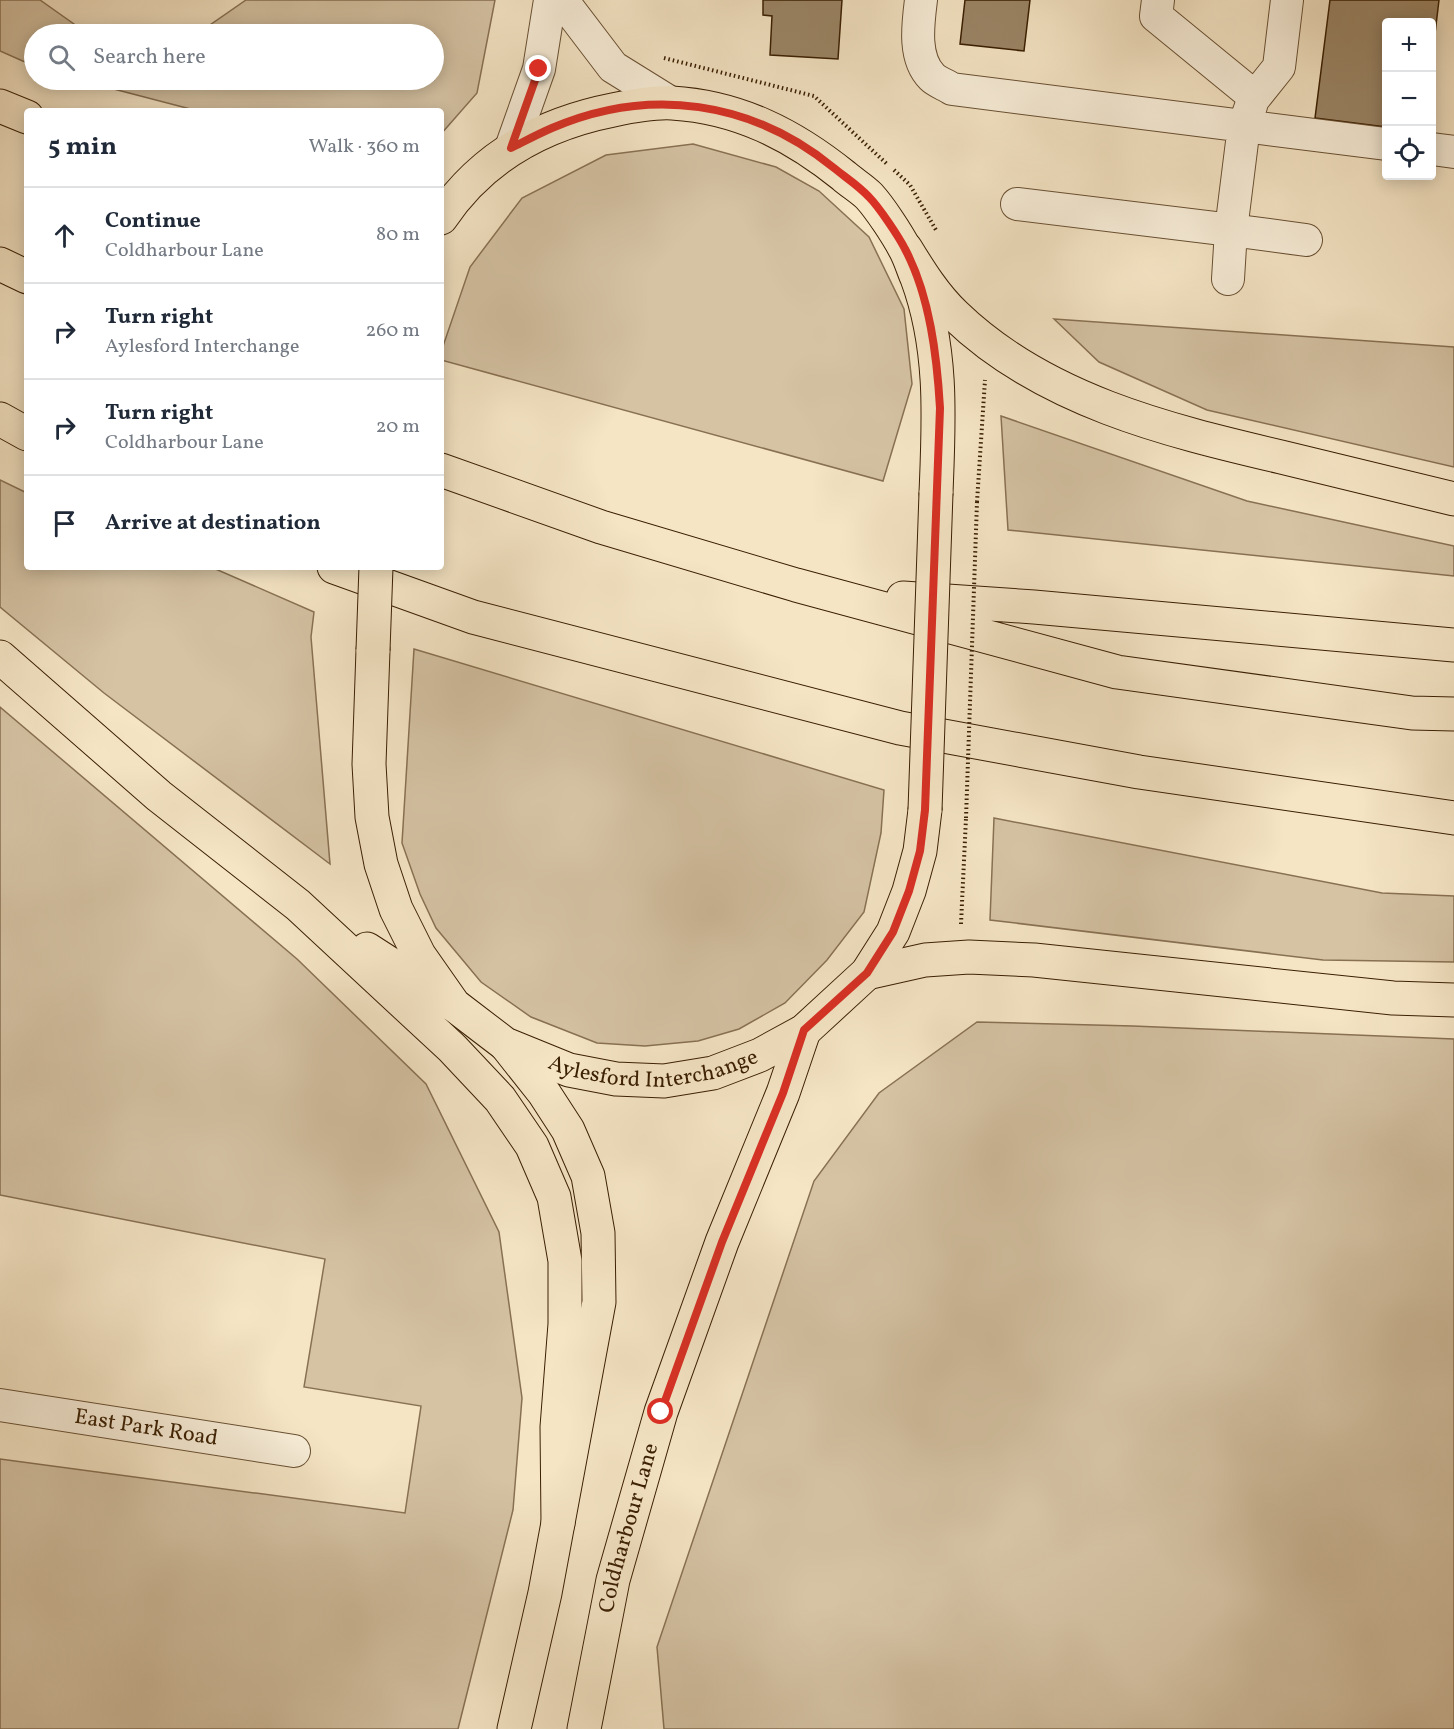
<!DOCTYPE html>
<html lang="en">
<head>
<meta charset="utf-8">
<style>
  body { margin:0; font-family:Vollkorn,serif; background:#f6f6f7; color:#1f2937 }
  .controls { position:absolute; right:18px; top:18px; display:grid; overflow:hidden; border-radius:6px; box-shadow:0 3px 15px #0003 }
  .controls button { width:54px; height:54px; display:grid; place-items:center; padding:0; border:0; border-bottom:2px solid #e0e1e3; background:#fff; color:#1f2937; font:30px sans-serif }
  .stop { position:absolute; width:18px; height:18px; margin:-14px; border:4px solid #d93025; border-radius:50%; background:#fff }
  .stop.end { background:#d93025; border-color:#fff; box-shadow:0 2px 6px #0008 }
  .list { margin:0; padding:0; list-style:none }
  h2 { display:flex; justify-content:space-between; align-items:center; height:78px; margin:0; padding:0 24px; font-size:26px }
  h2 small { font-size:20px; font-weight:400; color:#747a83 }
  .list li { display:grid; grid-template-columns:39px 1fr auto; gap:18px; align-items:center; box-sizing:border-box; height:96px; padding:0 24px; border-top:2px solid #e0e1e3 }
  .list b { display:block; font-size:22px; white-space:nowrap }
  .list p { margin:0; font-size:20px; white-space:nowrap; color:#747a83 }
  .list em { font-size:20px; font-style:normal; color:#747a83 }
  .icon { flex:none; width:33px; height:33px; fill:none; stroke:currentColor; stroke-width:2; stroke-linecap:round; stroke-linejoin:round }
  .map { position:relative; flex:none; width:1454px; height:1729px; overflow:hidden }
  .search { position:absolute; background:#fff; box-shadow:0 3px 15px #0003; left:24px; top:24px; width:420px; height:66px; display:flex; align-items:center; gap:15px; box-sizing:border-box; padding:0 21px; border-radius:33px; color:#747a83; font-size:22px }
  .panel { position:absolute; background:#fff; box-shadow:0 3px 15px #0003; left:24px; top:108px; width:420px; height:462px; border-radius:6px }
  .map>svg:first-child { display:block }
  .green { fill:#d5c3a4; stroke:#887153; stroke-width:1.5 }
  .building { fill:#9b8667; stroke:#3a1f02; stroke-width:1.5 }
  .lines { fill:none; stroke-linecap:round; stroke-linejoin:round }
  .minor-casing { stroke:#695033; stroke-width:34 }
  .major-casing { stroke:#3a1f02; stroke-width:35 }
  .highway-casing { stroke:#3a1f02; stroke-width:35 }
  .path { stroke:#3a1f02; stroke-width:4; stroke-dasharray:1.5 3; stroke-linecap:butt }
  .minor { stroke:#f8eed9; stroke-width:32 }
  .major { stroke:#f5e5c5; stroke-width:33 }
  .highway { stroke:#f5e5c5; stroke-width:33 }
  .major-bridge-casing { stroke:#3a1f02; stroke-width:35; stroke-linecap:butt }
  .path-bridge { stroke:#3a1f02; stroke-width:4; stroke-dasharray:1.5 3; stroke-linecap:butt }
  .major-bridge { stroke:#f5e5c5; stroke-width:33 }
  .route { stroke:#d93025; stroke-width:8 }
  .labels { text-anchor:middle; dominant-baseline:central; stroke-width:6; stroke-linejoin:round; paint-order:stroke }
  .street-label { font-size:22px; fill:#3a1f02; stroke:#f8eed9 }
</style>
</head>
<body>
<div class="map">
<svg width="1454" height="1729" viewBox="0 0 1454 1729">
  <rect width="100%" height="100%" fill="#f5e5c5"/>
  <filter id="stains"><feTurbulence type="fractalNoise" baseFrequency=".00333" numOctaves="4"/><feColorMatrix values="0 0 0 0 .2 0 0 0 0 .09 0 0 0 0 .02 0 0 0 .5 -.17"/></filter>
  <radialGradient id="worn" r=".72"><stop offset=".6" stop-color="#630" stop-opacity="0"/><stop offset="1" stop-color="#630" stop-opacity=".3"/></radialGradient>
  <path class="green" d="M0,0H40L88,34H34V66L0,51Z
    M246,0H495L477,93L441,134V111H198L106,87L120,80H434V34H197Z
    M693,144L776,167L819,191L869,237L904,309L912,384L883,481L441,360V352L470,267L522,198L606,155Z
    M1054,319L1454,347V467L1207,410L1099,362Z
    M1001,416L1247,501L1454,546V576L1008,530Z
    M0,480L27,493V567H211L314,612L311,637L330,864L104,693L0,607Z
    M414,649L884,790L881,833L864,912L827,960L785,1003L739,1029L698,1041L645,1046L597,1043L531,1017L481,982L436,928L420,894L402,843Z
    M0,707L297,959L426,1084L499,1232L522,1398L513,1510L458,1729H0V1459L405,1513L421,1406L304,1387L325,1259L0,1195Z
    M994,818L1382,893L1454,896V962L1323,960L990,920Z
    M977,1022L1133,1026L1454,1039V1729H664L657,1647L814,1181L879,1093Z"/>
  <path class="building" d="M763,0H842L838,59L770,55L772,16L763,15Z
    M965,0H1030L1024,51L960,44Z
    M1330,0H1439L1432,59V22H1386V127L1315,118Z"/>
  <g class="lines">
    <defs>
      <g id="minor">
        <path d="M562,0L613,67L671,103"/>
        <path d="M921,0C918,24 913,58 932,77C937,82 946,85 952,89L1244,126L1231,230L1017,204"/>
        <path d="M1158,0L1156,16L1255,97L1279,67L1287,0"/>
        <path d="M1251,106L1244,126L1386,144"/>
        <path d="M511,148L539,69L550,0"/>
        <path d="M1432,149L1454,152"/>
        <path d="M1228,279L1231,230L1306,240"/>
        <path id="s1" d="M0,1405L294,1451"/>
      </g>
      <g id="major">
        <path d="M441,218C482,157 542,124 613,110C632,106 653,102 672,103C739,107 793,135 844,176C852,183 862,189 869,196C880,208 897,234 905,249C910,258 913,269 917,278C943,348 939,420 936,493"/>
        <path id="s2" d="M373,650L369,764L372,817L381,864L396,909L419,955L454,1005L505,1044L569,1070L616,1079L664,1081L713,1073L760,1055L804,1031L867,973L893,932L909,891L920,851L925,810"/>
        <path d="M506,1045L544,1093L568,1130L588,1176L598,1233L599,1302L545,1593L514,1729"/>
        <path id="s3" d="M584,1729L613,1580L661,1412L722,1242L783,1093L804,1031"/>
      </g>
      <path id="highway" d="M0,106L27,117
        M441,212L446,210
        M906,249C920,272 935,296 955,315C1043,400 1166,430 1281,457C1339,471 1396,485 1454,499
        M0,264L27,277
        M0,419L27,434
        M441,470L601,527L796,585L1117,672L1412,713L1454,714
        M334,567L473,617L900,728L1139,772L1454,818
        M903,598L1034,607L1454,645
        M0,657L159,796L298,905L452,1048L500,1099L532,1146L554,1197L565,1261V1324L557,1427L558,1523
        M367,949L454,1005
        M867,973L925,960L969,957L1034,960L1393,998L1454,1000"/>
    </defs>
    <use href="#minor" class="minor-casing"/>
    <use href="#major" class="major-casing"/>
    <use href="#highway" class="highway-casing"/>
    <path class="path" d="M664,58L814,96L888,165
      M894,170L910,185L936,230
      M977,502L985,380
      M961,924L966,818"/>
    <use href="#minor" class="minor"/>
    <use href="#major" class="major"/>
    <use href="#highway" class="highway"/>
    <defs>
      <path id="major-bridge" d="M373,650L376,567
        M925,810L936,493"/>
    </defs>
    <use href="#major-bridge" class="major-bridge-casing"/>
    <path class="path-bridge" d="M966,818L977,502"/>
    <use href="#major-bridge" class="major-bridge"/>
  </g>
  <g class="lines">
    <path class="route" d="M539,69L511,148C525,141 538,134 552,128C650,86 752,101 834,168C845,177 859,186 869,197C879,207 899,237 905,249C930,296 937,357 940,408L925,810L920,851L909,891L893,932L867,973L804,1030L783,1093L722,1242L661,1412"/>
  </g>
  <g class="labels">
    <g class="street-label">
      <text stroke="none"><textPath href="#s2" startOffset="594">Aylesford Interchange</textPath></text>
      <text stroke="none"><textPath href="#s1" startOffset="148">East Park Road</textPath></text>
      <text stroke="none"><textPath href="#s3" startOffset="206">Coldharbour Lane</textPath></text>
    </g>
  </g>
  <rect width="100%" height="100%" filter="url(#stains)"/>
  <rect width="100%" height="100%" fill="url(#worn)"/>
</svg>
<div class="controls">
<button>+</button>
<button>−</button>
<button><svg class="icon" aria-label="locate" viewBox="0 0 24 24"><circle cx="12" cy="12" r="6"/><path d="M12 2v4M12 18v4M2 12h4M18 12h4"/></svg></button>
</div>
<div class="stop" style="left:661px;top:1412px"></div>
<div class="stop end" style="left:539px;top:69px"></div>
<div class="search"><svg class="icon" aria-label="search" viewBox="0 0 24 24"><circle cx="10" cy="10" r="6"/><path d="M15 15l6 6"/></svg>Search here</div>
<section class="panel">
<h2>5 min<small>Walk · 360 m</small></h2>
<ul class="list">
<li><svg class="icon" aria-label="ahead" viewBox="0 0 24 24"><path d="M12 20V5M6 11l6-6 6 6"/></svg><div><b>Continue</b><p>Coldharbour Lane</p></div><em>80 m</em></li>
<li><svg class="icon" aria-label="right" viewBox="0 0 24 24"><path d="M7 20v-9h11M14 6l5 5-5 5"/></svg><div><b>Turn right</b><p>Aylesford Interchange</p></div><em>260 m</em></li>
<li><svg class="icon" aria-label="right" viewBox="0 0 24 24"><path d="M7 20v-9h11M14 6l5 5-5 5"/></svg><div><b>Turn right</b><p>Coldharbour Lane</p></div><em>20 m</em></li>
<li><svg class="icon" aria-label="arrive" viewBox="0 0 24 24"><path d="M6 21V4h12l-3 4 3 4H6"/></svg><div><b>Arrive at destination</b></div></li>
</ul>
</section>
</div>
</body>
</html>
